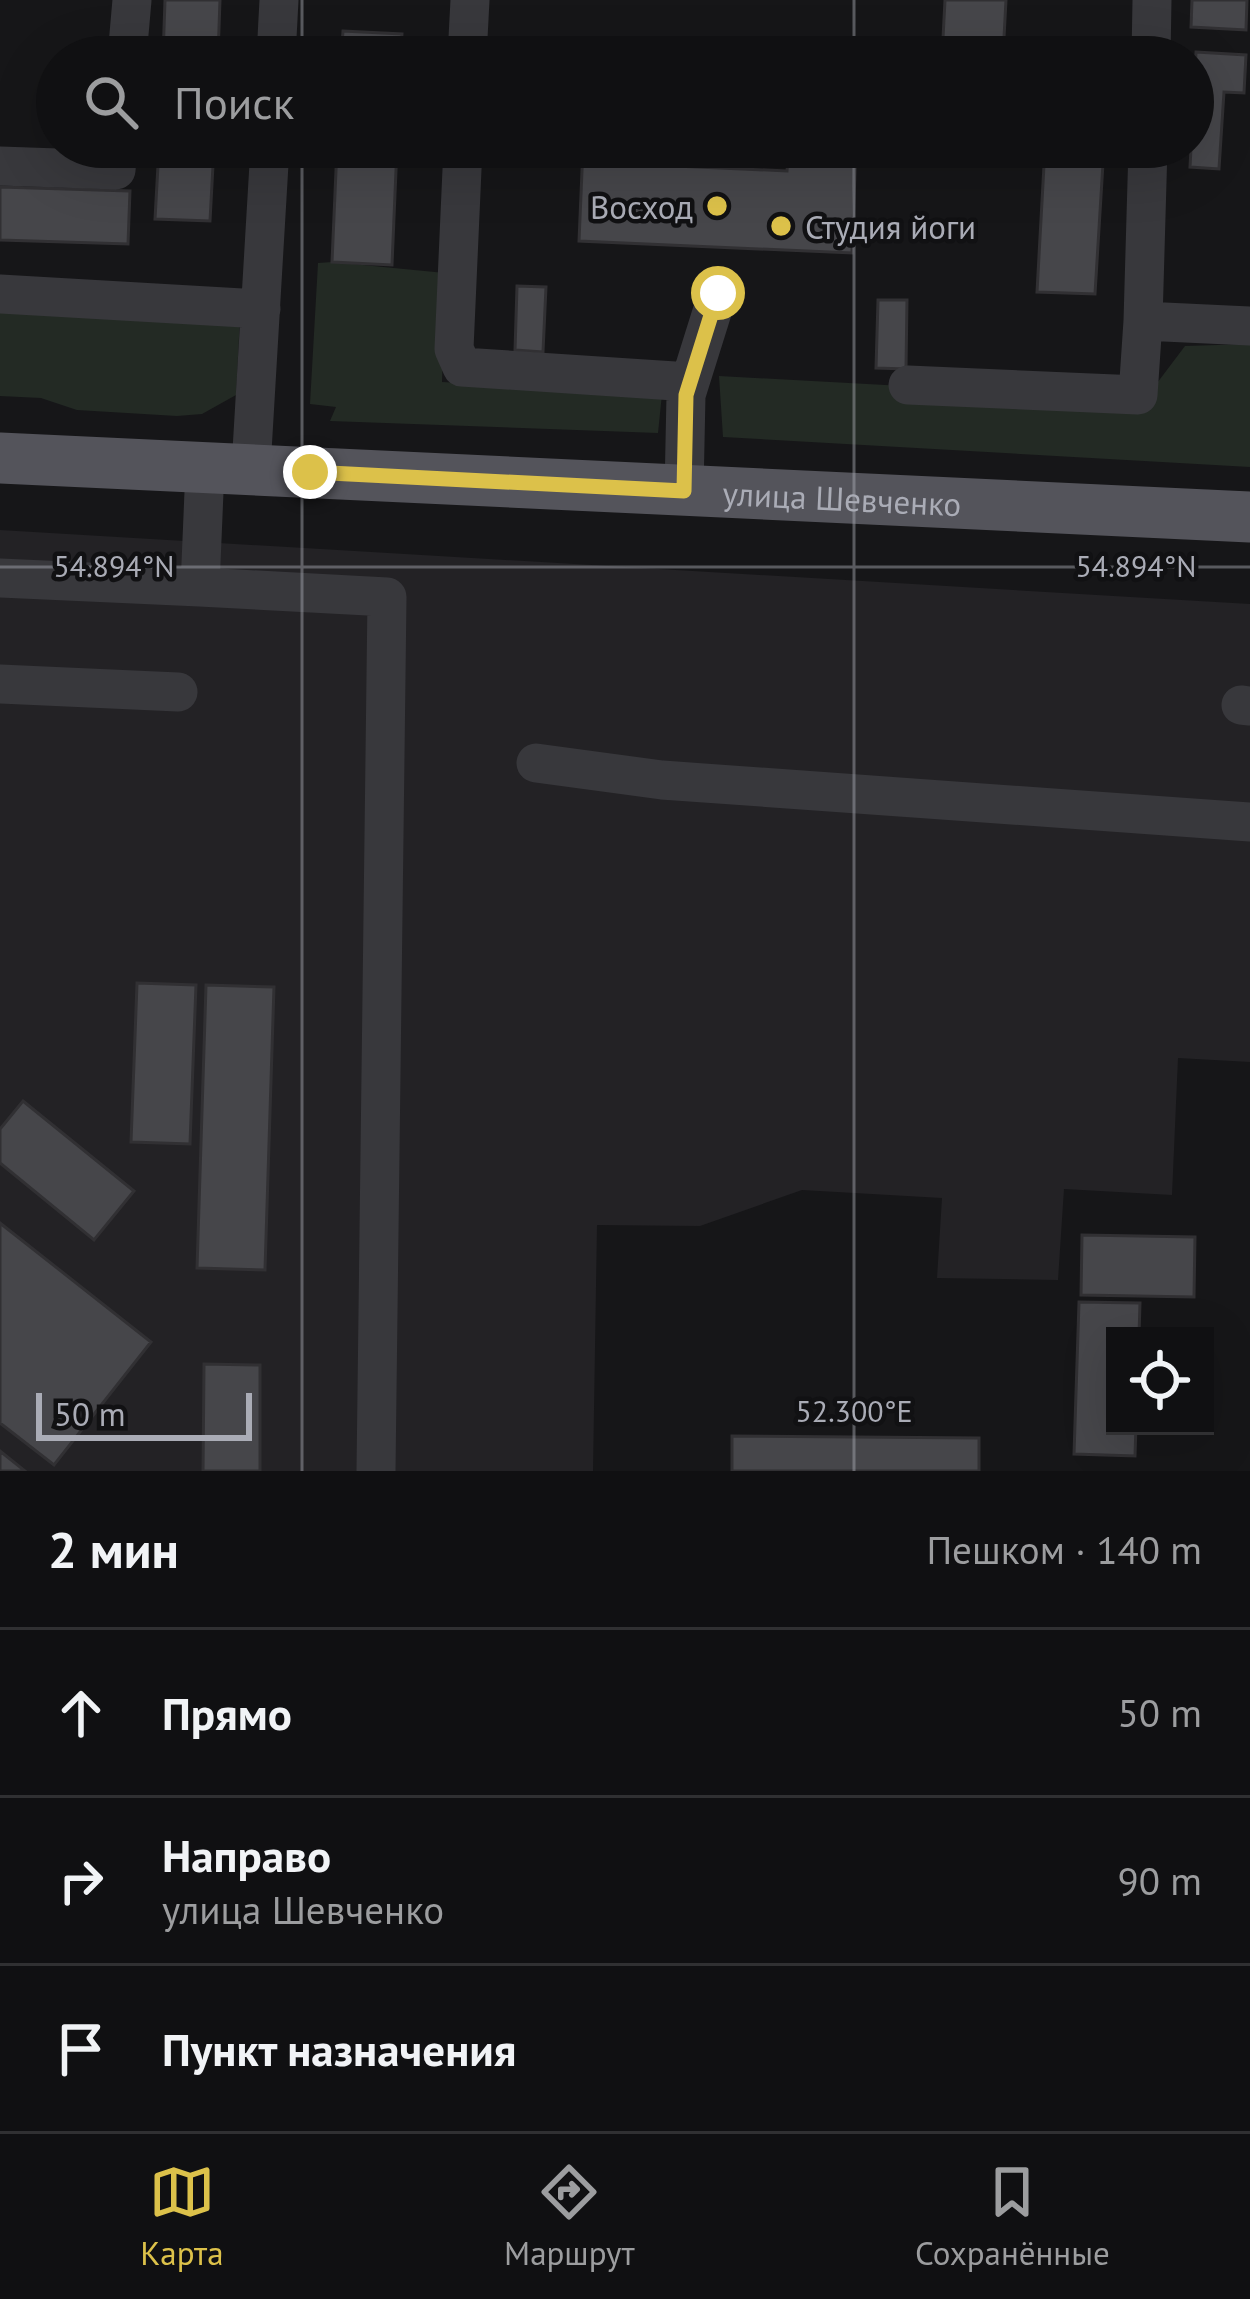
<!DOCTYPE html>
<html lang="ru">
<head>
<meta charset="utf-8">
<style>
  body { margin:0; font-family:"PT Sans",sans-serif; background:#19191b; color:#f1f3f6 }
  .controls { position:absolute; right:36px; bottom:36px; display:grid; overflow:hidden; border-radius:0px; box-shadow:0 12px 48px #0002 }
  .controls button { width:108px; height:108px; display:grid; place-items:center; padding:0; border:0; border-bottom:3px solid #303032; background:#101012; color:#f1f3f6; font:60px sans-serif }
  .scale { position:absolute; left:36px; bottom:30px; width:216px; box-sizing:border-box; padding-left:12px; border:6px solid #aaacb6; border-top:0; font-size:33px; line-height:42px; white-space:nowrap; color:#aaacb6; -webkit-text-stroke:9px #111113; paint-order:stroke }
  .stop { position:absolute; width:36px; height:36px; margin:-27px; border:9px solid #dcc14a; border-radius:50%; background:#fff }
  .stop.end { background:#dcc14a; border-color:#fff; box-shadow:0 3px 12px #0008 }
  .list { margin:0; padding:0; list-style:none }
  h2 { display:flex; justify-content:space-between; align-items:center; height:156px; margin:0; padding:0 48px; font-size:51px }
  h2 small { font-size:39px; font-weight:400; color:#9c9d9f }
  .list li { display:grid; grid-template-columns:78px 1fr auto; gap:36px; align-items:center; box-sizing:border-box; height:168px; padding:0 48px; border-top:3px solid #303032 }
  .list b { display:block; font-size:45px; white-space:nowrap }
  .list p { margin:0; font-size:39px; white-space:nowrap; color:#9c9d9f }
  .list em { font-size:39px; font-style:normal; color:#9c9d9f }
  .icon { flex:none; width:66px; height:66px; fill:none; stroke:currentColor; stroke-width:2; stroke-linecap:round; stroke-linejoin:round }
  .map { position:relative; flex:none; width:1250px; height:1471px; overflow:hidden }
  .search { position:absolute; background:#101012; box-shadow:0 12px 48px #0002; left:36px; right:36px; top:36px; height:132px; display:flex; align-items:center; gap:30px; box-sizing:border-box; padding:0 42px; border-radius:66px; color:#9c9d9f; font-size:45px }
  .sheet { height:660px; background:#101012 }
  nav { display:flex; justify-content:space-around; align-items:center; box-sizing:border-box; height:168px; border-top:3px solid #303032; background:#101012; font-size:33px; color:#9c9d9f }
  nav a { display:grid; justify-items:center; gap:6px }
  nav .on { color:#dcc14a }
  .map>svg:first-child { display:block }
  .built { fill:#232225 }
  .green { fill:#232a24 }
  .building { fill:#46464a; stroke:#313033; stroke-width:3 }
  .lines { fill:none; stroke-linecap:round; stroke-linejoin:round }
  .minor { stroke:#38383c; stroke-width:39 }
  .major { stroke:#54545b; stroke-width:51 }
  .route { stroke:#dcc14a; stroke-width:15 }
  .ticks { fill:none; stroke:#aaacb6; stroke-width:3; stroke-opacity:0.45 }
  .poi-dot { fill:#dcc14a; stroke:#111113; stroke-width:4.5 }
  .labels { text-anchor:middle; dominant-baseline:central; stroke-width:9; stroke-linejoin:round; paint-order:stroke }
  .poi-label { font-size:33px; fill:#aaacb6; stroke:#111113; text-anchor:end }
  .street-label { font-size:33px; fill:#aaacb6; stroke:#111113 }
  .ticks-label { font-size:30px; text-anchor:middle; fill:#aaacb6; stroke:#111113; stroke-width:9; stroke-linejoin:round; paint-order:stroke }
</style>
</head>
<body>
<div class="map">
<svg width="1250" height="1471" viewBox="0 0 1250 1471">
  <rect width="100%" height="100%" fill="#161618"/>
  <path class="built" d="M0,530L1250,604V1062L1178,1058L1172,1195L1064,1189L1058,1280L937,1278L942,1198L802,1190L700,1226L597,1225L593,1471H0Z"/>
  <path class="green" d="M332,262L445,273L442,382L662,394L658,433L330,421L336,407L310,404L318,263Z
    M0,307L240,318L236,395L202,414L177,416L77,410L41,398L0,396Z
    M1250,344V467L723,437L719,376L1145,399L1185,346Z"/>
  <path class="building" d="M165,0H220L218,57H163Z
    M945,0H1006L1003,57H942Z
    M1192,0H1247L1246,30L1191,27Z
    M343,31L402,34L401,57H341Z
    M1196,52L1246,55L1244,93L1224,92L1219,169L1190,167Z
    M159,147H214L210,221L155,219Z
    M337,147H397L392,265L332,262Z
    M583,147H654V165L787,171L789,147H856L852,253L579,241Z
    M1045,147H1104L1095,294L1037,292Z
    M0,187L130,191L128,244L0,240Z
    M517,286L546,287L543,352L515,350Z
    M878,300H907L906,369L876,368Z
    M137,983L196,985L190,1144L131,1142Z
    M206,985L274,987L265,1270L197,1268Z
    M23,1101L134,1191L94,1240L0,1163V1129Z
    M0,1223L151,1342L54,1465L0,1423Z
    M1082,1235L1195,1237L1194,1297L1081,1295Z
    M1079,1302L1140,1303L1139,1336H1115V1426H1136L1135,1456L1074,1454Z
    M204,1364L260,1365V1471H203Z
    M732,1436L979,1438V1471H732Z
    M0,1451L25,1471H0Z"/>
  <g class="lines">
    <path class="minor" d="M127,57L132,0
      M276,57L279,0
      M467,57L470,0
      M1151,57L1152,0
      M463,147L454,349L462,367L690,382
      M0,166L116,170L118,147
      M0,294L261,309
      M1143,321L1148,147
      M908,385L1138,395L1143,321L1250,326
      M205,468L200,587L387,597L376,1471
      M251,468L270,147
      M684,491L686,395L718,293
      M0,578L200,587
      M0,684L178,692
      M1241,705L1250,706
      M536,763L662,780L1250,822"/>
    <path class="major" id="s1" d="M0,458L1250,517"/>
  </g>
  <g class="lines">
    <path class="route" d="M310,472L684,491L686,395L718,293"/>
  </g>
  <path class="ticks" d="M302,0V57M854,0V57M302,147V1471M854,147V1471M0,567H1250"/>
  <g class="poi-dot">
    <circle cx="717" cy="206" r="12"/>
    <circle cx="781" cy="226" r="12"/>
  </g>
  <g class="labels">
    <g class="poi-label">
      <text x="693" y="206">Восход</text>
      <text x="805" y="226" text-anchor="start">Студия йоги</text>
    </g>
    <g class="street-label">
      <text stroke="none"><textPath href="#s1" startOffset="843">улица Шевченко</textPath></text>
    </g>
  </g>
  <g class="ticks-label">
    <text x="114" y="577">54.894°N</text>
    <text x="1136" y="577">54.894°N</text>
    <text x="854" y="1422">52.300°E</text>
  </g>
</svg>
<div class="controls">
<button><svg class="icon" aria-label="locate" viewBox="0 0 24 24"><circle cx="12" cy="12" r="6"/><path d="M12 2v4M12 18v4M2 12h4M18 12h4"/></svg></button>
</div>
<div class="scale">50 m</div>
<div class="stop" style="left:718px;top:293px"></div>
<div class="stop end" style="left:310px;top:472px"></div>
<div class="search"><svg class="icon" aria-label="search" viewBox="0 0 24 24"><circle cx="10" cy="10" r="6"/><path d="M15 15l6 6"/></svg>Поиск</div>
</div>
<section class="sheet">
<h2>2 мин<small>Пешком · 140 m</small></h2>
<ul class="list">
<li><svg class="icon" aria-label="ahead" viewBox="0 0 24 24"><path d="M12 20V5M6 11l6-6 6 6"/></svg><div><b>Прямо</b></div><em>50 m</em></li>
<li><svg class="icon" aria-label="right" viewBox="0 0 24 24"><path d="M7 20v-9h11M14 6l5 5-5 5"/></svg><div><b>Направо</b><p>улица Шевченко</p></div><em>90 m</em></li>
<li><svg class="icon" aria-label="arrive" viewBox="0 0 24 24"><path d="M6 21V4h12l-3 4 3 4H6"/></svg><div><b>Пункт назначения</b></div></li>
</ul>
</section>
<nav>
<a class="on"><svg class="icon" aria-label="map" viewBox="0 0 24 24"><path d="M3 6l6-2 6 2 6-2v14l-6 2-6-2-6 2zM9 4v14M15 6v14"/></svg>Карта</a>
<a><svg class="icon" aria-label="directions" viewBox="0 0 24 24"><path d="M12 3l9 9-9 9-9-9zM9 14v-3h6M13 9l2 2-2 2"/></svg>Маршрут</a>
<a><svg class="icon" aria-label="saved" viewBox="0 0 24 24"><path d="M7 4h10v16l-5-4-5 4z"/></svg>Сохранённые</a>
</nav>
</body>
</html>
